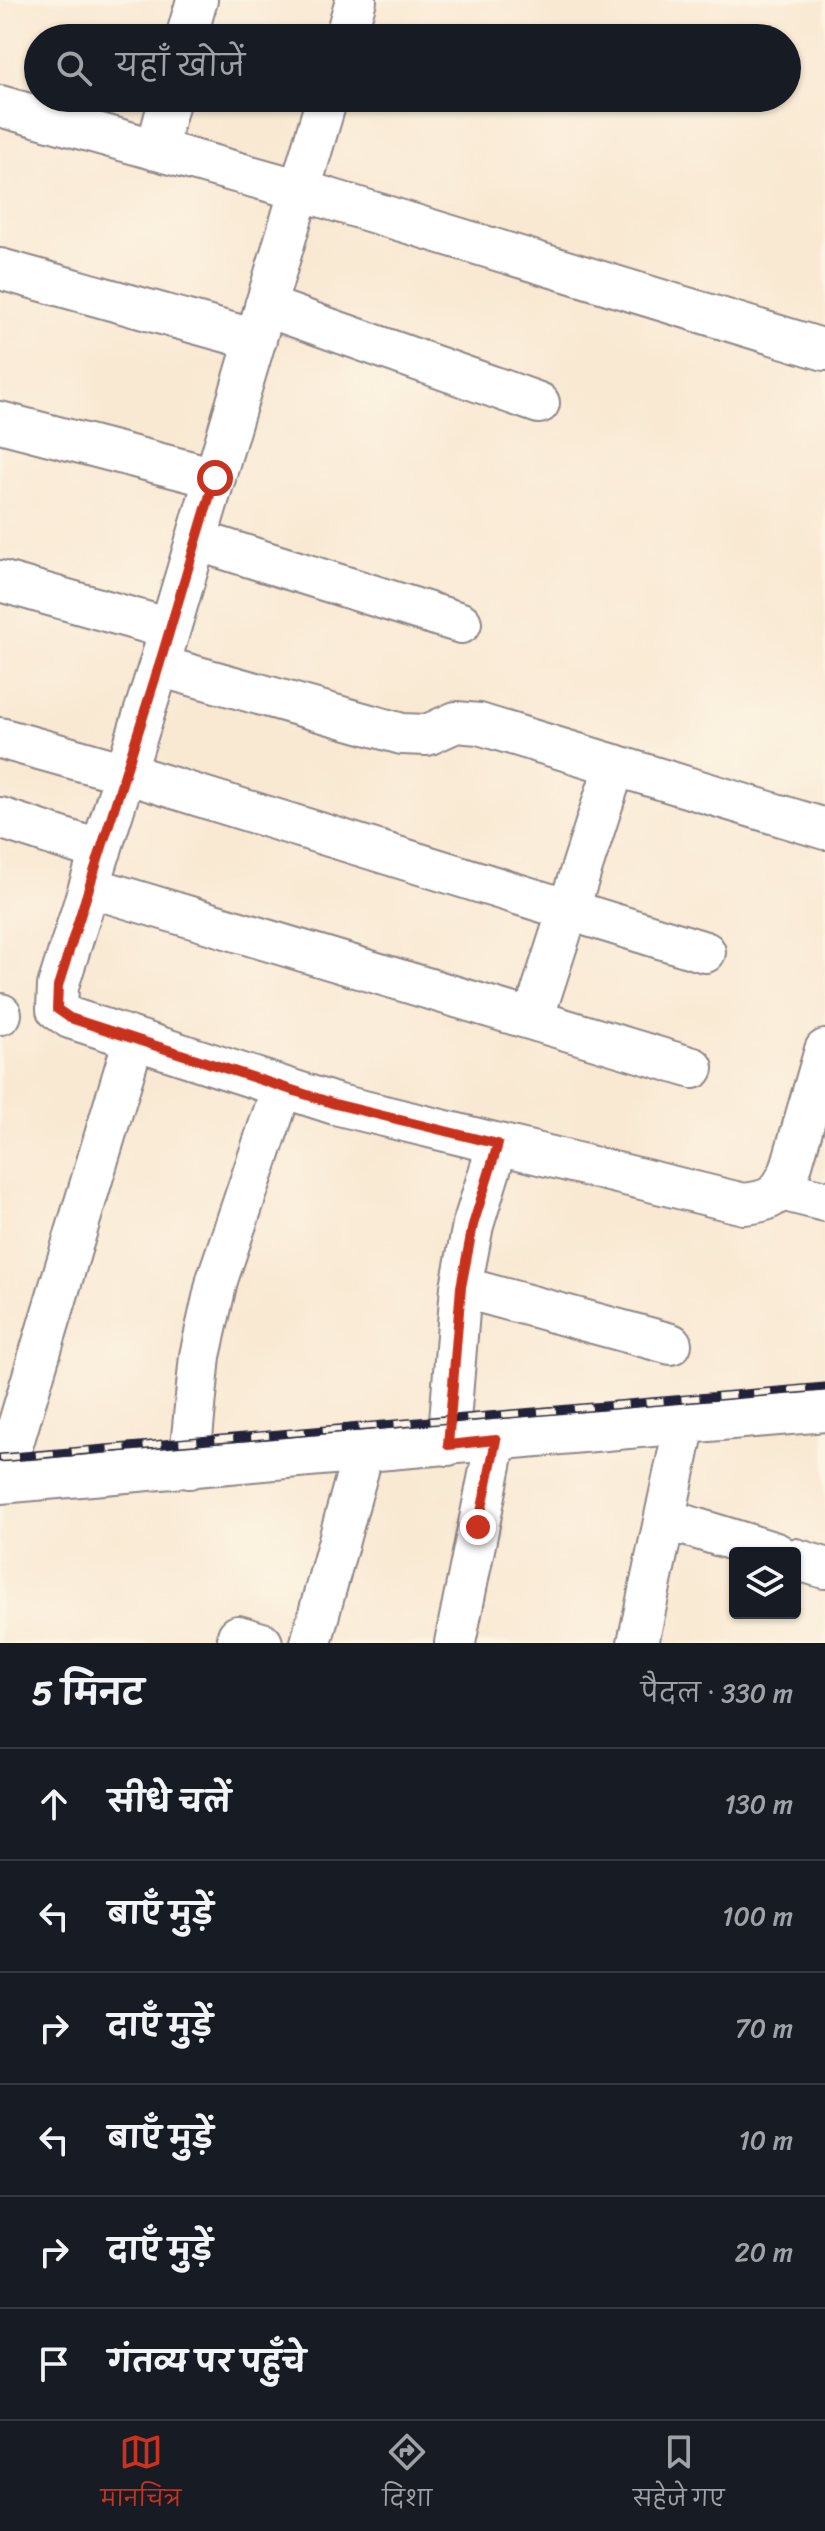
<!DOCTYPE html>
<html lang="hi">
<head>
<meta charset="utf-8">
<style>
  body { margin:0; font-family:Sriracha,"Playpen Sans Deva",sans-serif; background:#242831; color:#f1f3f6 }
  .controls { position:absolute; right:24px; bottom:24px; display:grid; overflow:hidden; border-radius:8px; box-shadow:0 2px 6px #0004 }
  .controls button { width:72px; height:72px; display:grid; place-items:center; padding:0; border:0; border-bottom:2px solid #363941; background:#171b24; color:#f1f3f6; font:40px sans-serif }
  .stop { position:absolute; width:24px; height:24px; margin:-18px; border:6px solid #c8321e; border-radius:50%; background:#fff }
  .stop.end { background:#c8321e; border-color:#fff; box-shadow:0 2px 8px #0008 }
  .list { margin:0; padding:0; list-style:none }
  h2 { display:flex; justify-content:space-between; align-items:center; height:104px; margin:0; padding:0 32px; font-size:34px }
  h2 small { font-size:26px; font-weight:400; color:#9ea1a6 }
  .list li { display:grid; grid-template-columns:52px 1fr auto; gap:24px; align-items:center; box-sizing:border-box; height:112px; padding:0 32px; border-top:2px solid #363941 }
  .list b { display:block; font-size:30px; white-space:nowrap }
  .list em { font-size:26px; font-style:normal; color:#9ea1a6 }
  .icon { flex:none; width:44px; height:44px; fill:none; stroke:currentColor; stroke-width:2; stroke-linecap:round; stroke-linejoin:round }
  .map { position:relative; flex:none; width:825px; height:1643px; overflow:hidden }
  .search { position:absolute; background:#171b24; box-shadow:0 2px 6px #0004; left:24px; right:24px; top:24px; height:88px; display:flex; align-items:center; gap:20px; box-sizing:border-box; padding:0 28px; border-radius:44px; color:#9ea1a6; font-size:30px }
  .sheet { height:776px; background:#171b24 }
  nav { display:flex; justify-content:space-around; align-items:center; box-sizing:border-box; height:112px; border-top:2px solid #363941; background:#171b24; font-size:22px; color:#9ea1a6 }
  nav a { display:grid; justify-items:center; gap:4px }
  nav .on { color:#c8321e }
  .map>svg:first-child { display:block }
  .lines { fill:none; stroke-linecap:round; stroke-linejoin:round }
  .minor-casing { stroke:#8e8687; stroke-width:44 }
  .minor { stroke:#fff; stroke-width:40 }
  .rail-casing { stroke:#22223b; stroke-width:9 }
  .rail { stroke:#fcf5e5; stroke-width:6; stroke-dasharray:18; stroke-linecap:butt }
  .route { stroke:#c8321e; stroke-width:10 }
</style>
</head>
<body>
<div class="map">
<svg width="825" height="1643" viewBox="0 0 825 1643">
  <rect width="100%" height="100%" fill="#fcf5e5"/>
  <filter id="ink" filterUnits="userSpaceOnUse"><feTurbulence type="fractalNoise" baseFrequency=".0125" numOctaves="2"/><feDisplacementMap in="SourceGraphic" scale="16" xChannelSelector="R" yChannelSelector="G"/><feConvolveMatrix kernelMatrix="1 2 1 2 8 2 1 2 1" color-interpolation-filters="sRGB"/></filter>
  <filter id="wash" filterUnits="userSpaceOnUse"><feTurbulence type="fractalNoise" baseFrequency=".006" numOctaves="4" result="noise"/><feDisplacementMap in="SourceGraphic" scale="32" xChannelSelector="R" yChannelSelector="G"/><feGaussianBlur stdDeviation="1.8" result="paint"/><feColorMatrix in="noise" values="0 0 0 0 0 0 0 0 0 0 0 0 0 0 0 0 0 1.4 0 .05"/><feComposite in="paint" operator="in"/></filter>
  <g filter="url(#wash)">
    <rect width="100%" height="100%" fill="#f9e9d3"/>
  </g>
  <g filter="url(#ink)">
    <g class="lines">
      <defs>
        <path id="minor" d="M186,38L197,0
          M345,38L356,0
          M327,98L159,666L58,986L57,1009L70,1018L335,1104L744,1204C772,1201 778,1196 790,1171L825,1050
          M0,106L300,190L825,350
          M156,150L170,98
          M0,269L256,340
          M265,306L539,403
          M0,422L215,478
          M196,540L461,623
          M0,581L170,629
          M159,666L402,734L427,735L456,722L479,724L825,829
          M0,738L125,773L705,952
          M0,818L101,851
          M90,887L693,1068
          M0,1014H1
          M533,1019L615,765
          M781,1190L825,1201
          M461,1287L671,1344
          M448,1445L461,1287L473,1225L498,1144
          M189,1468L200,1356L217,1280L282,1088
          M0,1483L825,1411
          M1,1483L134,1039
          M665,1519L776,1553
          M795,1559L825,1568
          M238,1636L262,1643
          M311,1643L363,1452
          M455,1643L496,1440
          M638,1643L685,1423"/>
      </defs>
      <use href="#minor" class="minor-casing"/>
      <use href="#minor" class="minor"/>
      <defs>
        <path id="rail" d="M0,1458L825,1387"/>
      </defs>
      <use href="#rail" class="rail-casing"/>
      <use href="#rail" class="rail"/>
    </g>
  </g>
  <g class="lines" filter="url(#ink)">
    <path class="route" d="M215,478L159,666L58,986L57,1009L70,1018L335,1104L498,1144L473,1225L461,1287L448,1445L496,1440L478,1527"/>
  </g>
</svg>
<div class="controls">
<button><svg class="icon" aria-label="layers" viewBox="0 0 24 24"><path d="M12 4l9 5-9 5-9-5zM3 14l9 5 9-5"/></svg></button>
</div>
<div class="stop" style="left:215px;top:478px"></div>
<div class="stop end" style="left:478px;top:1527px"></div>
<div class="search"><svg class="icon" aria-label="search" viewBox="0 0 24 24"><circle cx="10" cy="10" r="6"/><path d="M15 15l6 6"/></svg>यहाँ खोजें</div>
</div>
<section class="sheet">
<h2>5 मिनट<small>पैदल · 330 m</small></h2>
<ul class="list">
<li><svg class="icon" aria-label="ahead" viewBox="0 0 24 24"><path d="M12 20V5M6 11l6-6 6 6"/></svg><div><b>सीधे चलें</b></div><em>130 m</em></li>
<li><svg class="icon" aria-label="left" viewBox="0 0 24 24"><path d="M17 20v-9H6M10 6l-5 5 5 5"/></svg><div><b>बाएँ मुड़ें</b></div><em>100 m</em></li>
<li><svg class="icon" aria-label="right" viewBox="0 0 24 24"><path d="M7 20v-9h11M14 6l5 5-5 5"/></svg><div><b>दाएँ मुड़ें</b></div><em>70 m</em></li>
<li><svg class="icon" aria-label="left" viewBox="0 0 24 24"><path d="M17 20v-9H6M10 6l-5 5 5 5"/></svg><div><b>बाएँ मुड़ें</b></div><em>10 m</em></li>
<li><svg class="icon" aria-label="right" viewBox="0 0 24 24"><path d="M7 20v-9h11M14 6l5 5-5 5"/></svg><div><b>दाएँ मुड़ें</b></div><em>20 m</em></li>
<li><svg class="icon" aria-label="arrive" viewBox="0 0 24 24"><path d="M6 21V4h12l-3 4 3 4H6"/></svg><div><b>गंतव्य पर पहुँचे</b></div></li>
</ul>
</section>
<nav>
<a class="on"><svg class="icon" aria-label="map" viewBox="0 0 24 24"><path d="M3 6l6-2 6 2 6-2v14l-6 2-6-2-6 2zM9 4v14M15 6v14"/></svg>मानचित्र</a>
<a><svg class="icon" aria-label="directions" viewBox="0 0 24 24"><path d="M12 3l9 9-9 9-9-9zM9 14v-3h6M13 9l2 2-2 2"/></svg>दिशा</a>
<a><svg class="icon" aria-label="saved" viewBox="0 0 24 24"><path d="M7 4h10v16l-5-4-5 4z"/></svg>सहेजे गए</a>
</nav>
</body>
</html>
